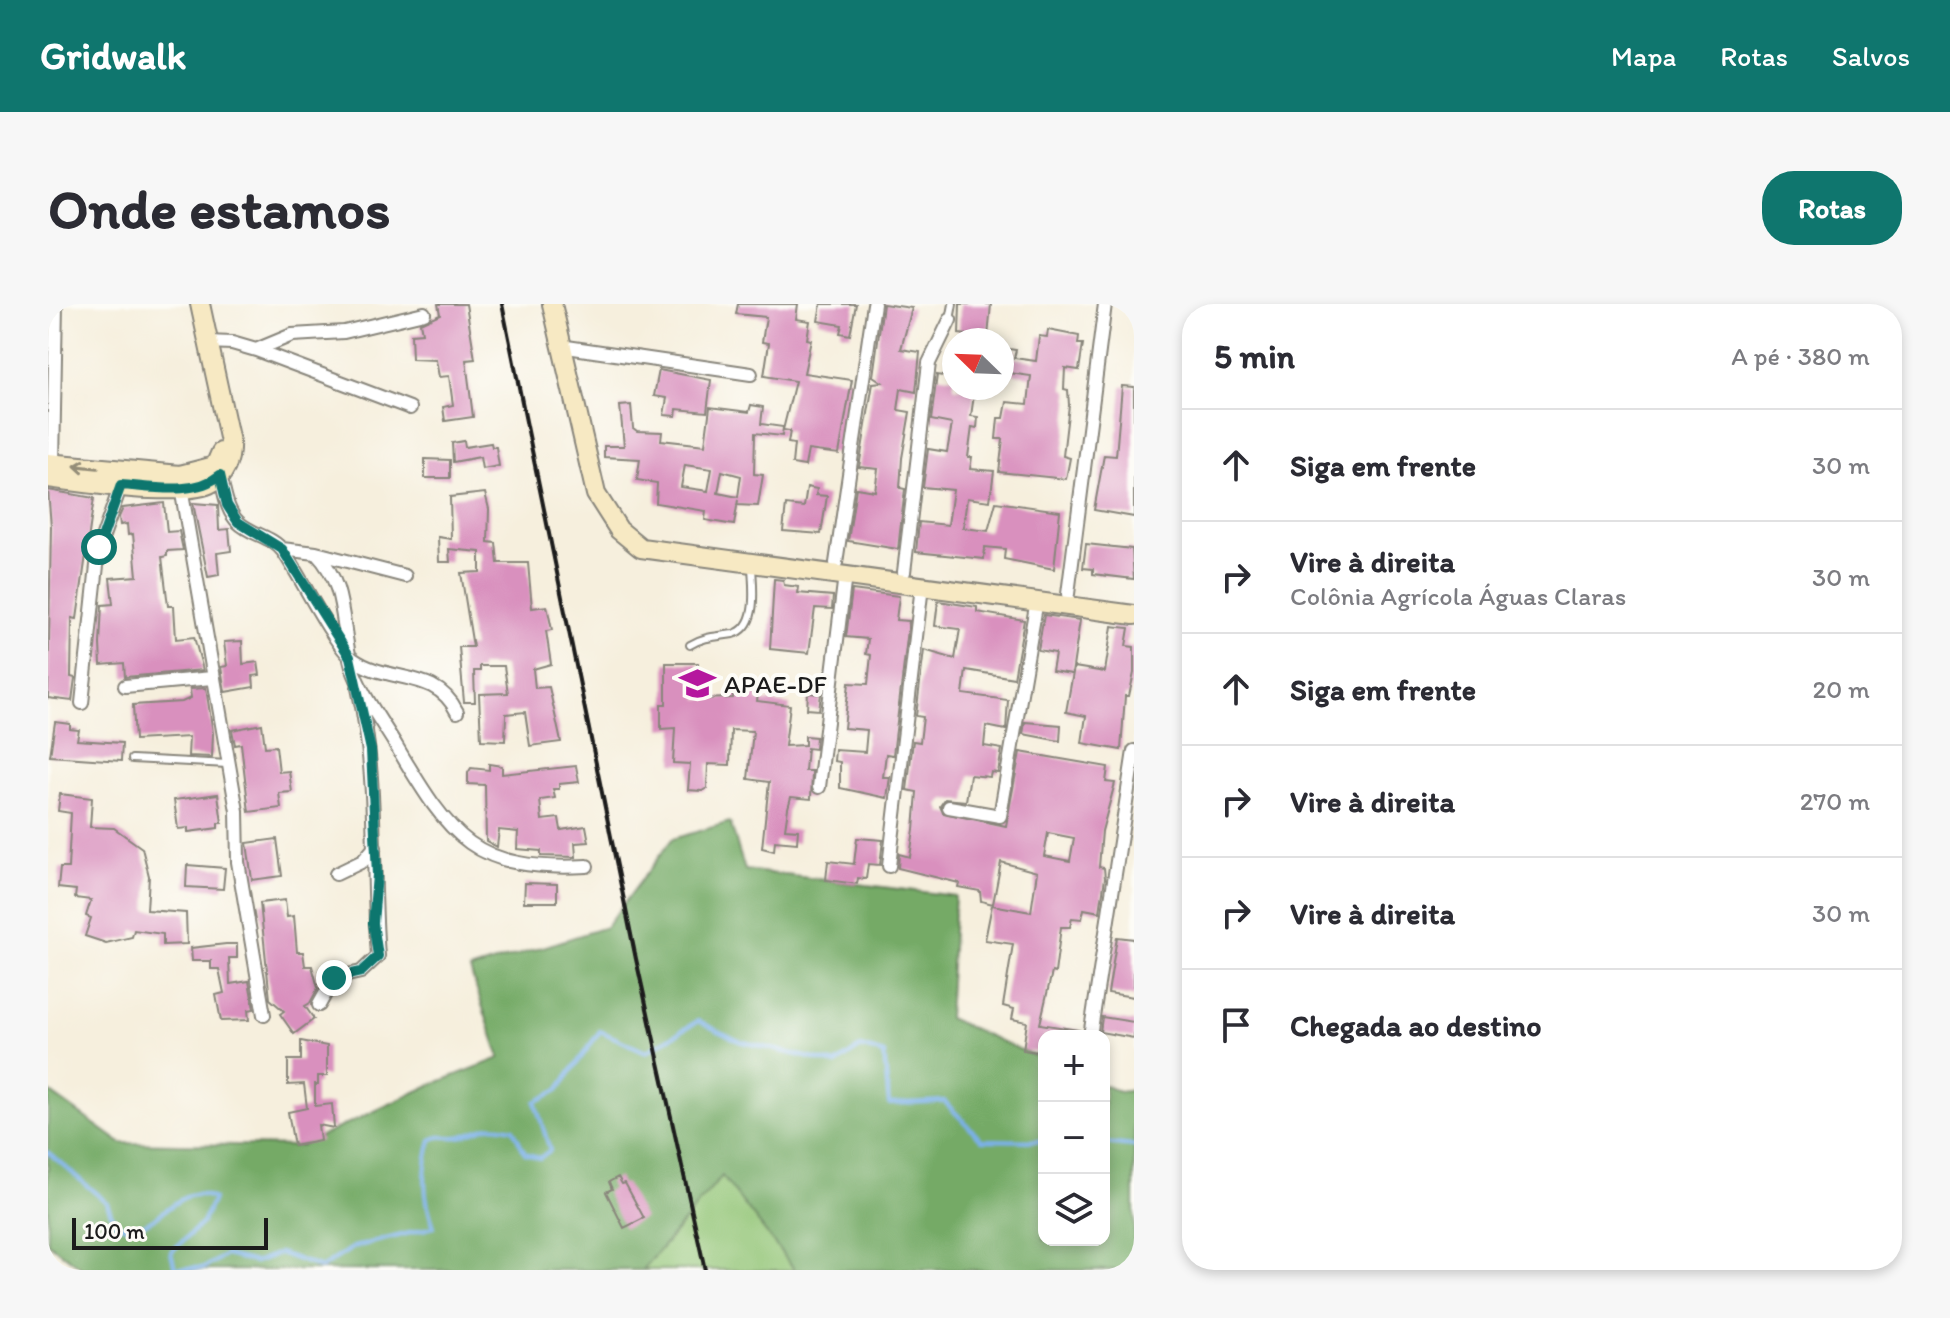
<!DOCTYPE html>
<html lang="pt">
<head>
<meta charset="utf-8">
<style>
  body { margin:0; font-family:Itim,sans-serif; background:#f7f7f7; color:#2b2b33 }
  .controls { position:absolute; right:24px; bottom:24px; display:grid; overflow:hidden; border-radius:16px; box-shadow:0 4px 12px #0003 }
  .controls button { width:72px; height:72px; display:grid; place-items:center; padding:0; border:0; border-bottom:2px solid #e1e1e2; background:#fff; color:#2b2b33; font:40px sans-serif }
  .compass { position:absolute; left:894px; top:24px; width:72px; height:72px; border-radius:50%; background:#fff; box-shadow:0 4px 12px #0003; rotate:293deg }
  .scale { position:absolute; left:24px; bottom:20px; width:196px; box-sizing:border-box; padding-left:8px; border:4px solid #1c1c1c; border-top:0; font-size:22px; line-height:28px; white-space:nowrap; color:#1c1c1c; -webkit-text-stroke:6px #fdfcf7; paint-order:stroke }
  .stop { position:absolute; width:24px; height:24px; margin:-18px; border:6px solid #0f766e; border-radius:50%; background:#fff }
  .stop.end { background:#0f766e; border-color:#fff; box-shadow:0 2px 8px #0008 }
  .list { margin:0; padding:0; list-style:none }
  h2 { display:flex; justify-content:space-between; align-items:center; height:104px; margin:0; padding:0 32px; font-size:34px }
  h2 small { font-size:26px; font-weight:400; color:#7c7c81 }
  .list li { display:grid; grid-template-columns:52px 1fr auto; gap:24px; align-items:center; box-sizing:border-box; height:112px; padding:0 32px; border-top:2px solid #e1e1e2 }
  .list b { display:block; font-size:30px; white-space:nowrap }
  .list p { margin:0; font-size:26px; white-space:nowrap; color:#7c7c81 }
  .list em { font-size:26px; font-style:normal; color:#7c7c81 }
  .icon { flex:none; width:44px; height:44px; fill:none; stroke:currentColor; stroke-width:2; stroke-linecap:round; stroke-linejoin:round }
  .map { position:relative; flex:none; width:1086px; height:966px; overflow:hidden; border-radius:32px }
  header { display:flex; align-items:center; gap:48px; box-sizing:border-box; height:112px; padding:0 40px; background:#0f766e; color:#fff }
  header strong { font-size:38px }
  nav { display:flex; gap:44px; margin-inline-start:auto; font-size:28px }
  .intro { display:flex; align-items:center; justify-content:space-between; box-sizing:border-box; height:192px; padding:0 48px }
  h1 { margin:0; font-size:56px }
  .button { padding:20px 36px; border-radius:32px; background:#0f766e; color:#fff; font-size:28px; font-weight:700 }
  main { display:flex; gap:48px; padding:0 48px }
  aside { flex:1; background:#fff; border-radius:32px; box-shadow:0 4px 12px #0003 }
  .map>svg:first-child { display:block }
  .green { fill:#91c475; stroke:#567048; stroke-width:2 }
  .forest { fill:#74aa66; stroke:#486341; stroke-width:2 }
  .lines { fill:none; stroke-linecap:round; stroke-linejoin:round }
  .stream { stroke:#7cb1ea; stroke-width:4 }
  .building { fill:#d990be; fill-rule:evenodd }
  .lane-casing { stroke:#89867c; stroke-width:10 }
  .street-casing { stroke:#89867c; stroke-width:16 }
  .secondary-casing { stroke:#89867c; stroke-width:22 }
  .lane { stroke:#fff; stroke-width:6 }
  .street { stroke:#fff; stroke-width:12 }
  .secondary { stroke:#f7e9c3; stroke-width:18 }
  .rail { stroke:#1c1c1c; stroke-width:4 }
  .oneway { stroke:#948d78 }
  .route { stroke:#0f766e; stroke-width:10 }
  .labels { text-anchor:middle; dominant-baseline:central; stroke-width:8; stroke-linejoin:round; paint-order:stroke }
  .poi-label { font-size:26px; fill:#1c1c1c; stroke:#fdfcf7; text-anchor:start }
</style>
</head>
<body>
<header>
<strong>Gridwalk</strong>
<nav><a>Mapa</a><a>Rotas</a><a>Salvos</a></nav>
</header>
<div class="intro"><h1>Onde estamos</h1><a class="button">Rotas</a></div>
<main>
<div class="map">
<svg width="1086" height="966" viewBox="0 0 1086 966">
  <rect width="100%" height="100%" fill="#fdfcf7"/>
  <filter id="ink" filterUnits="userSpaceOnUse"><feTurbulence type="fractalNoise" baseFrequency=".0125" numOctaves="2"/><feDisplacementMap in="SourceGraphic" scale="16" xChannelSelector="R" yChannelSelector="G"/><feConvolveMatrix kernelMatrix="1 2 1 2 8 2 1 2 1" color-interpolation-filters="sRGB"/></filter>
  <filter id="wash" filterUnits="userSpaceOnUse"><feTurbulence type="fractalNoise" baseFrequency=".006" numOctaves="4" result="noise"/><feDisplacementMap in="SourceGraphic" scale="32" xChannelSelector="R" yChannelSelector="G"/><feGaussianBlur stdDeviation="1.8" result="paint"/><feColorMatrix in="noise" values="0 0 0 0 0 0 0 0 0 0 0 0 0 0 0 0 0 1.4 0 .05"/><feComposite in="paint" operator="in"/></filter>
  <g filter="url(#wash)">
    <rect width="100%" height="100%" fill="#f6efdd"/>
    <path class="green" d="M674,871L747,966H595Z"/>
    <path class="forest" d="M682,518L697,566L907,592L900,714L996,756V936H1056V781L1071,788L1086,786V966H747L674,872L595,966H36L0,939V787L73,839L252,842L380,782L452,754L422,666L558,623L624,535Z"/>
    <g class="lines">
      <path class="stream" d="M1056,839L1086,842
        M0,848L59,899L67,919C108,939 126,874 165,895L154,919L123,948L127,964H156L178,951L207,958L232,949L273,964L306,943L386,923C375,893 374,866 383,836C394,829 403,836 415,832C438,824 438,819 465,825L477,849L492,854L502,846L487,798L510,786L552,727L598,748L650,717L691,737L788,760L813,743L836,750L841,800L896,797L934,836L996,837"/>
    </g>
    <g id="blocks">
      <path class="building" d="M390,0H418L427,55L418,56L425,113L397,117L395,103L405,101L401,72L391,73L388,56L364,55L363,30L374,29L372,19L392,10Z
        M690,0H750L748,15L762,17L759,35L763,36L756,69L804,76L791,150L760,146L757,162L744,160L746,140L740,139L742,127L735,126L747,77L716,72L721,39L714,38L718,13L688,10Z
        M773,0H808L802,31L792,29L794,21L770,17Z
        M835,0L864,4L853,45L872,48L868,88L853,85L850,106L862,108L854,154L852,184L857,185L850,245L800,237L808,184L827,187L830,165L811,163L825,79L834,78L825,72Z
        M912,0H943L940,33L911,30Z
        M1000,26L1031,32L1030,40H1035L1031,66L1017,64L1016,85L1020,86L1021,101L1015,152L1022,154L1018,175L951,168L955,135H948L950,114H956L959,98L980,100L983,72L954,68V44L968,46L966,54L988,57L991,32L999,33Z
        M611,66L663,76L659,108L629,105L628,112L616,111L619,94L606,92Z
        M889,71L906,74V84H927L923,112L930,113L929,124L924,123L920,153H924L922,165L946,167L942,197L919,194L915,224L940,227L948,198L1012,207L1006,265L956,255L957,245L937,243L936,255L868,248L871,218L900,221L905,186L875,183L880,145L899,148L904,120L883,116Z
        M1074,82L1086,83V213L1046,206L1056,151L1068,152Z
        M583,101L585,124L589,127L614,128L613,136L657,141L662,103L701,108L703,101L715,103L713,120L735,123L734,132L707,129L706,170L715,171L710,202L689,201L690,196L686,221L657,216L658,207L608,199L609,179L589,176L592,155L556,153V142H576L572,102ZM637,161L664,165L660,187L633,183ZM674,167L693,172L690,193L670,189Z
        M416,137L417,143L443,139L444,143H448L451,162L434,165L432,153L405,158L404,139Z
        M377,155L402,156V174H377Z
        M759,183L769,185L768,191L779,192L773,230L735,227L738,201L756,203Z
        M0,186L46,194L29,315L24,314L23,373L27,374L24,397L0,394L3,222Z
        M437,189L441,205L440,238L448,239L450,259H480L484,304L499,302L504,326L498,327L503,360L485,365L487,384L501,383L513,438L482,442L477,408L458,410L457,437L433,436L431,390L460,389L456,362H432V367H426L427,398H416L411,343H425L413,269L432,268V248L401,245L402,258H391L390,233L403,235L402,193Z
        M116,199L119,228L131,227L135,246L119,247V252L114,253L120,302H126L128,335L146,333L155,366L77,373L76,359L53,361L52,340L54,301L65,300L62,274L89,272L85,230L80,231L79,220L72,221L71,213L75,204Z
        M145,199L170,201L171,226L181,225L183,247L169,249L171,271L160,273Z
        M1038,240L1084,245L1086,275L1045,270V265L1035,264Z
        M726,275L735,276L736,281L751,283L750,289L785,292L784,305L767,304L761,349L722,345Z
        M804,286L851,292L848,316L861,317L845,451L838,450L835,473H842L839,494L792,484V458L786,457L787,446L817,448L819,426L796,424L801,379L820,380L823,351L818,350L820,335L798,333Z
        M890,297L929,303V308L976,316L966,374L918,366L915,390L960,396L958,426L938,422L936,442L954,445L950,469L943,468L942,473L922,471L918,497L897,495L892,502L895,509L958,522L972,448L1060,463L1058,478L1067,479L1054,527L1051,563L1056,564L1057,574L1052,608L1036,605L1034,615L1024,614L1022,623H1013L1007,669L1004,668L992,720L1031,726V732H996V745L990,744L989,748L975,746L979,718L964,715L966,705L955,702L965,640L937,636L944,601L983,608L989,568L953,558L945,600L933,597L932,587L910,583L911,579L850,564L851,550L862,553L866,526L869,488L859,486L865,437L872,438L875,413L868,412L876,346L907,355L912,325L887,322ZM1000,529L1026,534L1022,557L996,552Z
        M996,311L1032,316L1024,370L1004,367L1007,349L990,346Z
        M1064,322L1081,324L1078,342L1086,343V369L1081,392H1077L1073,446L1034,439L1038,412L1018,408L1026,363L1057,368Z
        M194,337L195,360L210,358L212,371L205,372L206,383L177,388L173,363L179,362L176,338Z
        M618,359H650V395L685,394V384L711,385L709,397L742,401L737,442L757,441V432L768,433L767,445L759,444L757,467H764L763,495L743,493L740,504L737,525L750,526L749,539L727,537L726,547L714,544L721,478L700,475L705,427L683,426L682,461L660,460L659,484L654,487L640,486L642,460L625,459L627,424L613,425V400H618Z
        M158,384L165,429L164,453L140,452L141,433L87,436L85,401L134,398L143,394L142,385Z
        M760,389L773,390L771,406L759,405Z
        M7,418L22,420V425L31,426L29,436L74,439L73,457L2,452Z
        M977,418L1013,421L1012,437L975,430Z
        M214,420L217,443L228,442L231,468L241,467L244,488L231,489L233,504L201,508L193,440L187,441L184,426Z
        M441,460L454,462V470L528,462L531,478L511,480V485H505L507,494L492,496L494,516L511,514L513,526L538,522L541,538L527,539L528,553L493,552V547L469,545L470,528L451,526L449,543L438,537L437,481L420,480V469L423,464L441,466Z
        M12,490L44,494L42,523L66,524L94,544L101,572L99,606L138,609L139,640L115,641V630L86,626L84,633L58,639L37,632L43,614L38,612L43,596L27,594L28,586L10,584L12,564H20L23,509L10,507Z
        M170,490L174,519H170V524L140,528V524L130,525L126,496Z
        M809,534L835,536L832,561L820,560L818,575L810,574L809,580L778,576L780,557L806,560Z
        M229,535L234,572L204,576L199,539Z
        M139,561L177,564L175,585L138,583Z
        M477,579L509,580V598H476Z
        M237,596L239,613L246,612L249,648H255L257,662H264L270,684L262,699L257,702L266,715L246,730L232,710L236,707L222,695L212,599Z
        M1069,633L1086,635V693L1060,689Z
        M178,640H189V654H181L182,680L201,677L206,705L200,706L201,716L173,717L168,691L176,689L171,665H163V657H144L143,644Z
        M1054,713L1086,718V734L1052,728Z
        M253,737L279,742V772H270V780H267V802L284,800L286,824L270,821L272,837L246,842L240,808L259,804L256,780L240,781V756H253Z
        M570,873L574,880L577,879L596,914L576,924L558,888L564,885L561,878Z"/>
    </g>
  </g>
  <g filter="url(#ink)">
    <use href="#blocks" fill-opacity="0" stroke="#89867c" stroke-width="2"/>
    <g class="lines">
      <defs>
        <path id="lane" d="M902,16L905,0
          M642,341C657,332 669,333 685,330C711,324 705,284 704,263
          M84,455L180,460"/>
        <path id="street" d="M159,38L184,39L208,46L362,104
          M512,42L703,70
          M208,46L244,31L296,28L376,9
          M5,159L8,0
          M170,167C177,183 176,204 190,218C203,231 224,232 235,247C252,271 286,341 305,355C339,380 388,364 409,408
          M132,178L189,507L190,558L216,711
          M234,245L268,249L357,272
          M268,249C300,282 292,322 304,363C313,390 334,418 349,443C403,534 426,568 539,562
          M788,259L826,0
          M856,268L881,59L902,16
          M1020,290L1057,0
          M77,382L164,374
          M34,399L51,243L73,181
          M771,483L797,271
          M901,503L952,512L989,296
          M841,562L874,282
          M288,570L315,557L327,543
          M271,701L286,674L313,668L330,652C323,563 331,473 310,384
          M1042,732L1086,447"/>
        <path id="secondary" d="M504,0L548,190L571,226L593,244L1086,311
          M0,159L132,171L167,162L173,148
          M0,174C35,179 130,193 161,180C177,173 183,155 182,138L152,0"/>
      </defs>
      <use href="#lane" class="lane-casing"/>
      <use href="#street" class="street-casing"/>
      <use href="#secondary" class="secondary-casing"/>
      <use href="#lane" class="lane"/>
      <use href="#street" class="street"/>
      <use href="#secondary" class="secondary"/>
      <path class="rail" d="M454,0L588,655L657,966"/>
    </g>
    <defs><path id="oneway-shaft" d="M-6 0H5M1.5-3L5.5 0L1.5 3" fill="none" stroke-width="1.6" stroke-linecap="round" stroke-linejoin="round" transform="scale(2)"/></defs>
    <use class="oneway" href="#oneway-shaft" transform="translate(38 163) rotate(-174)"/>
  </g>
  <g class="lines" filter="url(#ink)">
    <path class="route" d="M51,243L73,181C104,183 147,192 172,171L179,201L190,218L234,245L302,353L323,446L329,571L325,619L330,652L313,668L286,674"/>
  </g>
  <defs>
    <symbol id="school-bare" viewBox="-9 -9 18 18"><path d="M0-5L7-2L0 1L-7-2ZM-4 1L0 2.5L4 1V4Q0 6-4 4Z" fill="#b5179e" stroke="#fdfcf7" stroke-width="2.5" paint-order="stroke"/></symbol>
  </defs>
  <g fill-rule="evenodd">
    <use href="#school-bare" x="624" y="354" width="51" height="51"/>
  </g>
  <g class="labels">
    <g class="poi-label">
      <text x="676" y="380">APAE-DF</text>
    </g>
  </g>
</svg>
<div class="controls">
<button>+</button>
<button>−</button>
<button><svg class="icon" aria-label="layers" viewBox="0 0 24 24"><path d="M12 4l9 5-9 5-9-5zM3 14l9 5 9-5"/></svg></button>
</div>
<svg class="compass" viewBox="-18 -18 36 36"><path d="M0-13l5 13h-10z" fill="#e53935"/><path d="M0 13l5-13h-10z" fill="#7c7c81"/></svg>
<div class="scale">100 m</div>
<div class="stop" style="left:51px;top:243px"></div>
<div class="stop end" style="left:286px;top:674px"></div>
</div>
<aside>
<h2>5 min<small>A pé · 380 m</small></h2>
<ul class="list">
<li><svg class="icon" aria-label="ahead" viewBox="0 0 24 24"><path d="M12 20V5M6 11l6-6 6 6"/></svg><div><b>Siga em frente</b></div><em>30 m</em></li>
<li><svg class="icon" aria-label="right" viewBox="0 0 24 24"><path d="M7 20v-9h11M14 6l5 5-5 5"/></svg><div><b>Vire à direita</b><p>Colônia Agrícola Águas Claras</p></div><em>30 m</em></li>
<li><svg class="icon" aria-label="ahead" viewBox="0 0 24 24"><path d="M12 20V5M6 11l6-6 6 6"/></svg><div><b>Siga em frente</b></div><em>20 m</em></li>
<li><svg class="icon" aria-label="right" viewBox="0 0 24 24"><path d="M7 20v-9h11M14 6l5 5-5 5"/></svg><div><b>Vire à direita</b></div><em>270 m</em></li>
<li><svg class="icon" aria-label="right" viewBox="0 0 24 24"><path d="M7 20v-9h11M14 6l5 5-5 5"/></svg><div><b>Vire à direita</b></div><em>30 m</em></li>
<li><svg class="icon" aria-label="arrive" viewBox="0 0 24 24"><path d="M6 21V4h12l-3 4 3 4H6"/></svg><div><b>Chegada ao destino</b></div></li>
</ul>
</aside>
</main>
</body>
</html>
